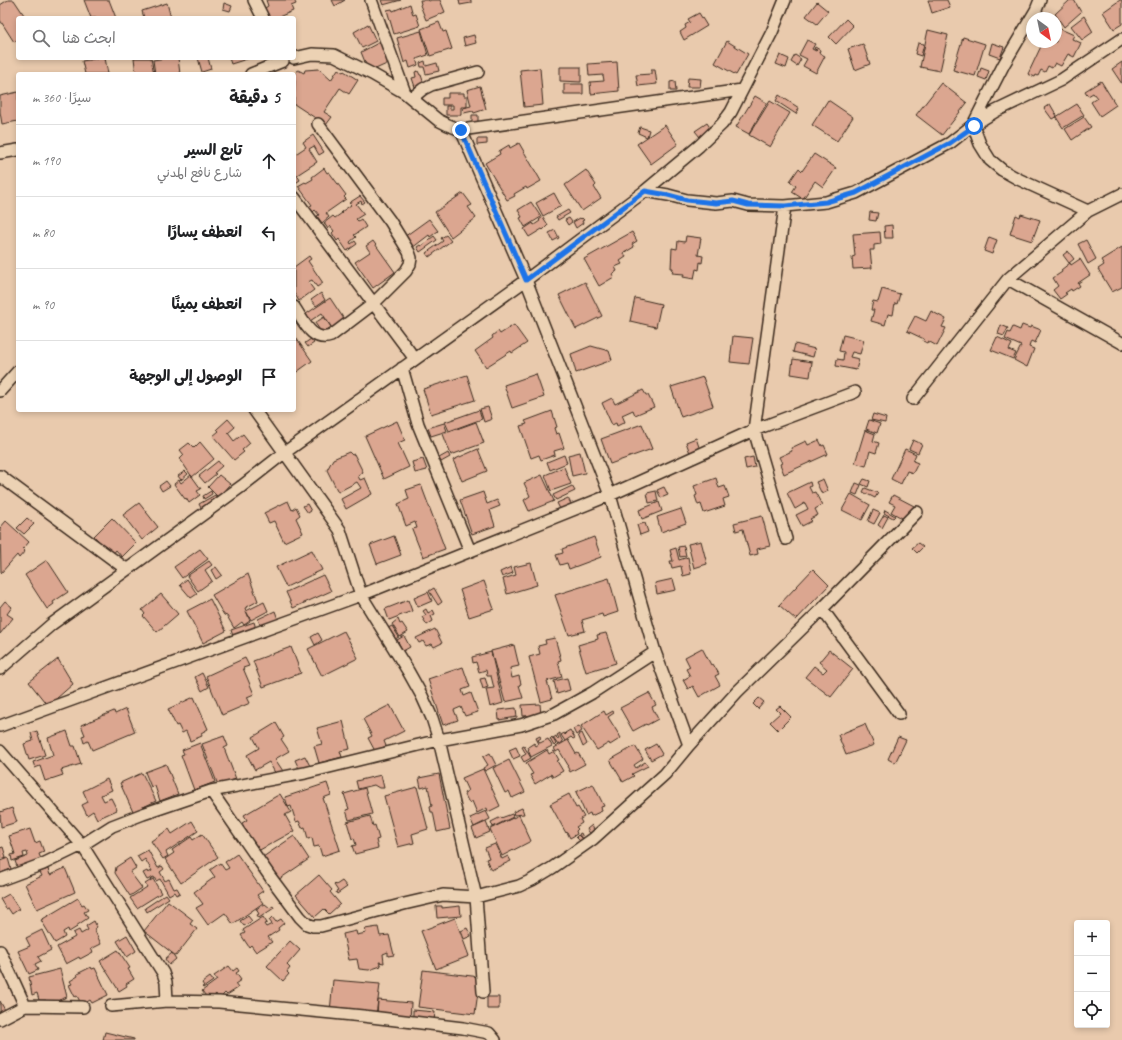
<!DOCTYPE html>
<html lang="ar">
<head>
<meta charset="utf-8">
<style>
  body { margin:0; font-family:Caveat,"Playpen Sans Arabic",sans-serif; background:#f6f6f6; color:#202124; direction:rtl }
  .controls { position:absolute; right:12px; bottom:12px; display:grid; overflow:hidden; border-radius:4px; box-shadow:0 2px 6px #0003 }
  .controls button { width:36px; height:36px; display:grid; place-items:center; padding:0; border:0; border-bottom:1px solid #e0e0e0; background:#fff; color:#202124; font:20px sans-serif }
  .compass { position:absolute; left:1026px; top:12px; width:36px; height:36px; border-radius:50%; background:#fff; box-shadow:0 2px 6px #0003; rotate:147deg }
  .stop { position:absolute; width:12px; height:12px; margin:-9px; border:3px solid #1a73e8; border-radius:50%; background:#fff }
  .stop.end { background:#1a73e8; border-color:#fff; box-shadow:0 1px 4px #0008 }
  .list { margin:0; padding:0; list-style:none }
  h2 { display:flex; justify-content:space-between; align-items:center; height:52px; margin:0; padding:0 16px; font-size:17px }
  h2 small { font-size:13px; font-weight:400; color:#757577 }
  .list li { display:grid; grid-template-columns:26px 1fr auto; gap:12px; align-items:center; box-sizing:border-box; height:72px; padding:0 16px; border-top:1px solid #e0e0e0 }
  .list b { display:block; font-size:15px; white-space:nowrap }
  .list p { margin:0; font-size:13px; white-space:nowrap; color:#757577 }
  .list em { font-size:13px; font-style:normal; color:#757577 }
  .icon { flex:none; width:22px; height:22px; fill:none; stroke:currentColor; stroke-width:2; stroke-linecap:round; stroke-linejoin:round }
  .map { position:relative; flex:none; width:1122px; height:1040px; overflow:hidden; direction:ltr }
  .search { position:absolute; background:#fff; box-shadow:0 2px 6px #0003; left:16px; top:16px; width:280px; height:44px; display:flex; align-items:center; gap:10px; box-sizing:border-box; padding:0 14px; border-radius:4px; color:#757577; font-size:15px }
  .panel { position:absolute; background:#fff; box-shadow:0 2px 6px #0003; left:16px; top:72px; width:280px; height:340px; border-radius:4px; direction:rtl }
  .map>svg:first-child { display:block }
  .building { fill:#dba690; stroke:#3b2a1e }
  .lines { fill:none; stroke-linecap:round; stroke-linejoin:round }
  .minor-casing { stroke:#3b2a1e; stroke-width:14 }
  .minor { stroke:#ecd2b4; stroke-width:11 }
  .route { stroke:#1a73e8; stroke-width:5 }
</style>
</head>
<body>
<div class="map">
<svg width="1122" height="1040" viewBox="0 0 1122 1040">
  <rect width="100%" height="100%" fill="#e9caad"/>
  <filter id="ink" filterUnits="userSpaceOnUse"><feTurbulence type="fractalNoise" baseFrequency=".025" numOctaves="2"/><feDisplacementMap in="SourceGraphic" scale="8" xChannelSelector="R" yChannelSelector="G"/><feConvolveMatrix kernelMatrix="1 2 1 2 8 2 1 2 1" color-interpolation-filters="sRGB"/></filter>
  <g filter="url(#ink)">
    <path class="building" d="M8,0H14L26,18H18V39L14,42L0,20V5Z
      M84,0H109L116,18H91Z
      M266,0H294L296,4L291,6L293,11L276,18H269L265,8L268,6Z
      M332,0H345L335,6Z
      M381,0H401L383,5Z
      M420,0H428L429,1L431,0H440L445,12L426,20L420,5L421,4Z
      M459,0H471V3L460,5Z
      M928,0H947L950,7L932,13Z
      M1070,0H1074L1081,12L1064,27L1055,14Z
      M1120,0H1122V24L1114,29L1103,12Z
      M817,2L828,11L817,24L806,16Z
      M167,3L171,18H144L142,11Z
      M224,3L232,6L230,11L223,9Z
      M410,4L413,15L416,14L420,26L394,34L387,10L392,9L393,11Z
      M699,13L707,26L684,40L680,32L686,28L685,25L690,22L688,19Z
      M1084,16L1093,32L1082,40L1071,26Z
      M846,19L853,26L836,44L829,37Z
      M439,22L443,32L446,31L452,49L430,56L421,29Z
      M368,24L376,41L362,48L354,32Z
      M1056,27L1074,35L1072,39L1081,43L1074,57L1068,54L1061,66L1055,63L1052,68L1048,66L1045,72L1041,70L1038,76L1036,75L1035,77L1028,74L1043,42H1056Z
      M928,30L948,35L940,71L920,67Z
      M421,31L428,55L416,59L418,65L410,68L408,61L404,63L397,38Z
      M474,35L476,43L465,46L463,38Z
      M963,37L985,44L975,76L953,70Z
      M807,40L815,44L812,49L816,51L817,50L814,49L815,47L820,50L819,53L825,56L816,73L803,66L807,59L799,55Z
      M382,41L391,62L369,72L361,52Z
      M727,41L748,54L736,75L715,63Z
      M918,43L924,44L921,56L915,54Z
      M992,43L1004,47L1000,58L989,54Z
      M863,44L870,64L855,70L848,49Z
      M780,55L789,59L786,68L776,64Z
      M795,55L801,59L797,66L791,62Z
      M101,58H105L108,74H85L82,61Z
      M134,58H151L154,74H136Z
      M166,58H178L180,74H155L153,60Z
      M198,58H208L211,69L202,72Z
      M229,58H250L231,64Z
      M425,61L426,66L437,63L439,71L426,74L424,67H421L420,63Z
      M617,62L619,91L591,94L590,82L604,81L603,75L589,76L588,64Z
      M1122,62V84L1112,69Z
      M560,67H581V82L560,81Z
      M540,68L543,105L524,107L520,70Z
      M981,68L989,71L986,80L978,77Z
      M319,69L331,80L338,69L343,72L344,71L358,80L349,94L340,88L324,112L332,117L326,125L294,104L295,82L294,76L298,70L304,73L305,70Z
      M651,70H655L657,84L638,86L636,75L651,74Z
      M418,71L420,75H421L425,87L416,90L412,78L416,77L415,72Z
      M688,78L701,79L700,87H687Z
      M675,81L676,91H670V82Z
      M1101,81L1116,105L1100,116L1091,102L1097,98L1093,93L1088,96L1085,91Z
      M941,83L967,103L942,135L916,115Z
      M564,84H583V94H564Z
      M480,86L486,109L474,113L473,111L464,113L463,108L471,106L467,90Z
      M18,92V121L2,124L0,112V96Z
      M448,93H464V96H467V107H461V115H446V106H450V109H453V105H442V98H448Z
      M779,95L799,108L796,114L776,101Z
      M755,96L767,103L749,134L736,127Z
      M828,100L853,117L837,141L812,125Z
      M770,101L790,113L770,147L749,135Z
      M1050,104L1057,116L1052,119L1044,108Z
      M1077,104L1084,115L1063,128L1056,117Z
      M472,115H478V125H472Z
      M1084,117L1091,127L1072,140L1065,129Z
      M707,123L711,129L700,137L695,131Z
      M665,125L678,144L651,164L637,144Z
      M640,127L649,130L647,137L638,133Z
      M313,135L324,152L319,155L314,146L309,149L317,162L297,175L300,180L294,184V155L306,147L303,142Z
      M477,139H487V144L477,145Z
      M519,143L541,181L527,189L526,187L514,194L515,196L507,200L485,163L500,154L499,151L509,145L510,148Z
      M814,154L836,168L823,187L815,181L803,199L792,192L796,186L790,181L799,168L802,171Z
      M324,168L327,173L329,172L346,195L344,197L346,199L326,213L329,217L322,223L317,216L319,215L315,210L312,213L308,207L312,205L298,186L305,182L306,183L313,179L312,177Z
      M586,170L596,185L594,187L601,198L582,211L565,185Z
      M463,193L472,205L468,207L476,218L451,237L435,212Z
      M554,193L561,206L543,216L536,203Z
      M360,196L365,202L362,204L361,201L356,204L364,214L356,219L358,221L361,219L366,227L354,235L356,237L350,242L351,244L355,241L357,244L347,251L339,239L337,241L332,233L334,231L330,226L328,229L324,223L333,216L335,218L342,213L341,212L351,205L349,203Z
      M531,202L541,217L525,227L520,218L522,217L518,210Z
      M568,210L570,213L558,220L556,217Z
      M870,212L878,213L876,221L869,220Z
      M1021,214L1040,220L1032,241L1010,234L1016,215L1020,217Z
      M543,217L548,225L543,230L542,229L529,237L524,229L533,223L534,225L540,221L539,220Z
      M569,218L572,222L568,225L565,220Z
      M580,218L581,219L582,218L584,220L582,221L583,223L576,228L573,222Z
      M429,219L438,231L430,237L429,235L412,248L404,237Z
      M892,225L893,238H885L884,226Z
      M555,230L559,238L553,241L549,233Z
      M632,232L637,241L632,244L634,247L624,253L626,257L620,261L622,264L615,267L617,271L612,274L614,277L599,286L584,259Z
      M880,232L881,244L874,245V250H870L872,268L853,269L852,257L855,256L853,234Z
      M446,235L451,241L429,257L426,253L443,241L441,238Z
      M434,236L437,240L420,252L417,247L420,245L421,246Z
      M686,236L701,238L698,255L703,256L702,263L700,262L699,270L696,269L694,279L683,277L684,274L672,273L673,268H671L672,248L677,249L678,241L685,242Z
      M989,237L997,240L992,254L984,251Z
      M1086,240L1096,259L1088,264L1078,244Z
      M373,241L395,272L373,288L355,262L370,252L366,246Z
      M1122,247V287L1112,292L1098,269L1104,265L1101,260Z
      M1068,251L1074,259L1069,263L1063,255Z
      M309,256L311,259L308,261L323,283L317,287L312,280L308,282L314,290L299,301L294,293V267Z
      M1080,259L1090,275L1078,283L1080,286L1072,291L1071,289L1065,293L1067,294L1060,299L1053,290L1058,286L1053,278L1062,272L1061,270L1070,263L1071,265Z
      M585,282L602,316L576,329L559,295Z
      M882,289L900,294L897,304L895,303L893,315L888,314L885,325L871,321L874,310H871L873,301L878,302Z
      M321,293L325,300L316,306L311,300Z
      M330,298L344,319L332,328L322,313L310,321L306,314Z
      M635,298L661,304L656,327L630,321Z
      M931,311L946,319L942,327L946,328L937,346L928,341L927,343L923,341L924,339L907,331L915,316L926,321Z
      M324,317L331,327L322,333L315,323Z
      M514,325L527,343L512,353L511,351L486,367L475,351L493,338L492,336L498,331L500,334Z
      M1001,325L1008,328L1004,336L998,334Z
      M1022,325L1030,328L1031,326L1041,330L1035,343L1031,341L1029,347L1034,349L1027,367L1014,360L1021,346L1005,339L1008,332L1010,333L1013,327L1020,330Z
      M294,335L312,361L294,374Z
      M843,335L864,340L860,354L852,352L850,357L859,359L856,370L836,366L837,359L843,360L844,352L839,351Z
      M733,336L753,338L749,364L730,362Z
      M997,337L1012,344L1009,350L1016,353L1013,359L991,350Z
      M311,339L314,343L308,347L305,343Z
      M795,344L815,349L813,357L793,352Z
      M591,346L609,351L612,360L576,373L571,354Z
      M793,359L812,362L810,377L791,374Z
      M536,374L544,397L512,408L504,385Z
      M467,375L475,400L431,414L423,389Z
      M703,377L713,406L681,417L671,387Z
      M643,390L646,395H648L654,407L635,415L633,410L622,415L625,422L617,426L616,423L612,425L602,403L612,398L615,404Z
      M488,407L492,419L484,422L480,409Z
      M479,410L482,419L449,431L445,422Z
      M552,411L557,427L554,428L556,434L559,433L564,448L554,451L555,455L541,460L539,455L531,458L520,426L527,424L525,421Z
      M873,414L886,418L885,423L871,420Z
      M228,419L235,427L228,433L234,441L243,434L250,443L242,450L244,452L234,460L213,436L219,431L217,429Z
      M869,420L880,424L877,433L866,429Z
      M397,421L405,440L398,443L409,467L384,479L365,436Z
      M476,422L484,443L451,455L443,434Z
      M444,423L447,431L431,436L428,428Z
      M642,424L652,449L610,464L601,439Z
      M865,430L875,434L873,441L879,443L876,453L870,451L866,466L855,463Z
      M696,438L701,453L691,456L686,442Z
      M819,440L822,446L824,445L828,454L784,474L780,464L782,463L779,457L792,451L791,448L806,441L808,445Z
      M913,440L922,444L918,453L909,449Z
      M200,442L214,459L192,477L180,459L184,455L180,450L189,443L194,448Z
      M478,449L487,471L462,481L453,460Z
      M905,449L916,454L913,461L918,463L913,473L907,471L901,484L891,479Z
      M349,452L352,455L354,454L363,472L358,476L360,480L365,478L372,494L346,509L341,499L361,488L357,482L338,492L327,470L333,459Z
      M580,452L585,473L572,476L568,455Z
      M448,453L450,457L441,462L439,458Z
      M564,455L567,463L550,470L547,462Z
      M753,457L755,467L746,469L744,459Z
      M423,459L427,470L415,473L412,462Z
      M218,461L222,466L214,473L216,474L205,483L199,476Z
      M564,467L571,484L551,491L545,475Z
      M185,471L188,474L181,480L178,476Z
      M191,475L201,489L197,491L200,495L189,503L186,498L185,499L174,484L179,480L181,483Z
      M219,475L230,484L218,497L208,487Z
      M542,475L554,501L529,511L524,500L530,496L524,483Z
      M716,478L719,488L725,486L729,497L723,499L725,506L704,513L701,504L698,505L695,496L697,495L694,486Z
      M823,479L828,491L822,494L816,482Z
      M864,479L870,481L868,487L861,484Z
      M166,481L170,486L162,491L159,486Z
      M810,482L811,486L809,487L812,493L815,492L822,505L815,509L818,515L810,519L812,521L802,526L796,515L808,509L805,503L795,509L787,493Z
      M856,483L861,485L857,495L852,493Z
      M421,485L445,549L423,557L412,529L417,528L415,522L406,526L398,504L409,499L406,490Z
      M572,486L575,491L556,500L553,495Z
      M664,487L668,495L661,498L657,490Z
      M865,488L878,493L875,498L863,492Z
      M211,491L212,494L204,499L203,496Z
      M656,491L658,501L649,503L647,493Z
      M483,492L487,504L497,500L500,506L490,510L495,526L472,534L460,500Z
      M851,494L870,505L862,520L842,510Z
      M215,495L217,498L201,508L199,504Z
      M893,495L916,507L898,525L902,518L891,512L895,505L889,502Z
      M568,498L571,504L560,509L557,503Z
      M288,501L292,510L296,507L300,515L296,518L303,533L284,542L274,521L269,523L264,513Z
      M659,502L662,511L642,519L639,510Z
      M139,503L158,527L142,540L123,515Z
      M307,504L311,511L308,513L303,506Z
      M681,509L686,523L661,532L657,517Z
      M873,510L880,513L874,524L868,521Z
      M885,510L895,516L893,518L884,513Z
      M884,515L888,517L882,528L878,525Z
      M762,516L770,546L757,549L758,554L750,556L743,529L736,531L734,523Z
      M27,518L34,524L24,534L17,528Z
      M112,518L136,543L122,557L116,550L112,555L94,536Z
      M6,521L29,542L23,549L25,551L19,558L17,555L1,573L0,528Z
      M645,523L648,532L640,535L637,525Z
      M394,536L401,555L377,564L370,545Z
      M594,537L601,557L569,569L567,563L560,565L556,555L563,553L562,549Z
      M701,541L707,564L694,568L688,544Z
      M918,543L923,547L917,553L912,548Z
      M684,546L686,556L680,557L678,547Z
      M676,548L679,560L688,557L691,574L683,576L681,566L672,568L670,561H673L670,550Z
      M200,549L208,559L182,578L174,567Z
      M312,550L322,570L286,587L276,567Z
      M47,560L68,592L53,602L54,604L47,609L25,575Z
      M209,561L212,565L205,570L212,581L198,591L187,576Z
      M531,563L537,585L507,594L503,579L516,575L514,567Z
      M216,567L222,575L216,579L211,570Z
      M511,567L513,573L502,577L500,572Z
      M813,569L829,585L796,620L779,605Z
      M248,574L258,601L245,608L250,621L244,625L242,622L234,628L227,616L224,615L212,595Z
      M323,575L331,591L293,608L286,592Z
      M609,578L618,612L603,617L602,614L582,620L585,631L569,635L555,595Z
      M187,579L197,594L191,598L180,585Z
      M673,579L676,590L657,594L655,583Z
      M484,581L494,609L469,617L460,590Z
      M434,588L442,602L438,605L429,591Z
      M428,592L432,601L418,607L414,598Z
      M161,594L178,614L157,632L143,616L145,614L142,610Z
      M210,599L226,631L203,643L187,611Z
      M408,600L412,611L389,620L385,609Z
      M5,601L12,607L7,614L13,618L0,634V607Z
      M264,602L268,611L251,620L246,611Z
      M426,609L428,613L433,610L435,614L431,616L433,621L427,625L422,617L426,615L423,611Z
      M275,611L279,622L261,627L258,619Z
      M398,619L400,624L402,623L408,632L400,637L392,624Z
      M254,622L257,632L234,639L231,630Z
      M392,626L399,637L395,639L388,628Z
      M435,629L442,643L434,647L432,644L426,646L423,641L419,643L416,638Z
      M344,631L358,658L322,676L308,649Z
      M318,633L322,640L315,645L311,637Z
      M606,633L616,663L586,672L578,645L598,639L597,635Z
      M404,636L410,647L403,651L397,640Z
      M555,638L561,660L558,661L562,677L547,681L552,699L541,702L529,657L540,654L538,646L546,644L545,640Z
      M514,645L519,666L510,668L512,678L519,676L521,684L519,685L523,698L505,702L491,651Z
      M291,647L301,673L263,687L253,661Z
      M702,648L711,665L713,664L719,674L715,676L720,685L699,697L693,686L688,689L683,680L690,676L686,669L690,667L685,657Z
      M829,650L853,669L831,697L805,677L814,666L823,673L827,669L819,662Z
      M491,652L503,703L490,707L486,689L494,688L491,676H487L486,670L479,672L476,662L473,663L472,657Z
      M245,658L249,666L243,668L254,694L247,697L250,703L222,715L206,676Z
      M58,659L73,684L48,706L29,682Z
      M463,667L470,687L462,690L464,696L471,693L478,712L465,716L461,707L454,710L458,720L443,725L428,679Z
      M202,673L209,687L202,691L195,677Z
      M485,678L488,687L483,689L480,679Z
      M567,678L570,690L557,694L554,681Z
      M649,693L656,705L652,707L658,719L647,725L646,724L633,731L620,708Z
      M194,697L208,729L201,733L202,736L190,741L186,731L182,733L178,725L176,726L168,709Z
      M759,698L764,702L758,709L753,704Z
      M540,704L541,715L523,716L522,705Z
      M390,705L404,731L384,741L386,746L375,751L368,738L372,736L363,719Z
      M780,706L791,717L778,730L770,722L780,713L776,709Z
      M516,708L517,717L499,720L498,710Z
      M126,709L135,732L92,750L88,741L84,743L82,736L85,735L81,725L114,711L115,714Z
      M604,711L606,715L613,711L614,713L608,717L621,738L610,745L609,743L597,750L581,726Z
      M343,721L350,749L340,751L342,757L319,763L314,746L322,744L317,728Z
      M276,723L284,737L281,739L289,751L275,759L285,774L278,778L269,762L255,770L247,755L259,748L253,737Z
      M865,724L874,745L846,755L838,735Z
      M579,726L582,731L576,735L573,729Z
      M570,730L575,738L573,739L571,737L565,741L561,735L564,733L565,735L566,734L565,733Z
      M37,731L45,755L29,760L24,744L33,741L31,733Z
      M67,731L72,746H75L81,764L61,770L63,775L45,781L40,766L35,768L33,762L53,755L48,738Z
      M560,733V736L563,742L558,745L553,738L556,736L557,739L559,738L557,735Z
      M582,733L587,744L583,747L578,735Z
      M224,736L228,746L224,748L236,779L218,785L202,744Z
      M540,736L541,738L538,740L540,743L548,739L552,746L531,757L528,750L529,749L528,747L534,743L536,746L539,744L536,738Z
      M552,737L556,744L554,746L550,739Z
      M898,737L906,740L895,763L888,759Z
      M568,740L576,754L578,753L585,764L570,772L567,766L568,765L559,750L556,752L554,748Z
      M200,743L215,782L194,790L181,755L184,754L182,750Z
      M656,744L662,754L651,760L645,750Z
      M524,746L531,758L524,762L521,757L526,754L522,747Z
      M635,746L643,759L634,765L636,768L645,762L648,766L632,774L634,776L623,782L610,760Z
      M516,747L520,756L513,759L509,750Z
      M547,750L549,754L554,751L559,760L557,761L563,771L553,777L551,774L535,784L530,775L533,774L526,763Z
      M490,753L496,765L485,771L483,768L488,765L483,757Z
      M305,756L311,768L301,773L295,760Z
      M509,760L525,792L512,798L509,791L505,793L493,768Z
      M166,764L178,794L160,801L155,786L151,787L145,772Z
      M483,769L500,806L488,812L487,808L477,813L472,801L469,803L464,793L468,791L462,778Z
      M142,773L156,801L133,812L120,783Z
      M439,774L450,829L437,832L433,812H431L430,807L432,806L428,786L421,788L419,778Z
      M381,775L384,788H379L374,785L358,789L356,781Z
      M107,779L112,790L101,795L104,801L111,798L117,810L97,819L93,811L87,815L82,805L88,802L83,791Z
      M327,783L331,795L323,798L340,850L322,856L319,846L314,847L312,838L308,839L305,827L302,828L299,821L296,822L291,806L288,807L285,797Z
      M593,784L604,806L601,807L602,811L591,816L590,813L586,815L576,792Z
      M417,787L428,829L412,834L414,843L398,847L384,796Z
      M365,788L372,814L349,820L346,810L349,809L344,794Z
      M280,794L291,812L285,815L294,831L258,851L242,823L247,820L244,815Z
      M569,794L576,808L578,807L584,817L580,819L582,823L576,827L578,829L576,831L577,834L570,838L567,832L566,833L550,804Z
      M12,808L17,822L1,827L0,812Z
      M522,808L524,814L514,815L513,812Z
      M486,811L490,819L474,827L470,818Z
      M512,814L513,817L493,827L491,822L501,817V818Z
      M519,815L531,841L502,856L490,829Z
      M370,816L373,826L375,825L379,839L376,840L378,848L355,854L352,846L356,845L354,838L352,839L347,822Z
      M192,821L198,831L166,852L168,856L163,859L151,841L169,829L172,834Z
      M486,822L490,832L476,838L472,828Z
      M592,825L595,833L591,835L587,829Z
      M30,829L35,843L40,841L44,852L39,854L43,864L19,872L15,861L28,856L27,852L23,853L24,857L12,861L11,855L15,854L9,836Z
      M581,833L584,840L581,842L576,837L578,835L581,838L579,834Z
      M202,834L218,857L181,883L165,859L174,853L172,850L191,837L193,840Z
      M294,836L309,859L278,880L263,857Z
      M495,844L502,859L508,856L511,861L491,870L486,859L489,858L485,848Z
      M3,847L6,857L0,859V848Z
      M148,850L158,868L162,866L164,869L160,872L165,881L169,879L174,889L177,888L180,893L176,895L174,892L169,895L160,879L156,881L154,877L147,880L143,873L147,871L148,873L152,871L145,859L141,862L137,856Z
      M237,854L263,891L257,895L263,903L233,924L225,913L208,925L196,908L203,904L194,892L215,877L210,870L220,863L225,870L229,868L225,862Z
      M8,858L11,869L3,872L4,874L0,875V861Z
      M130,858L136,868L130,872L142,888L130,896L115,873L116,867Z
      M65,868L75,892L37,909L25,884L42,876L40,872L48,869L50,875Z
      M319,875L332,890L330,892L340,904L329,914L324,909L315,917L296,895Z
      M153,879L161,893L137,908L130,898L147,887L145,884Z
      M342,881L347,887L337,894L336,892L338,891L334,885L335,884L336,885Z
      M9,894L19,909L12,914L8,908L6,909L0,899Z
      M166,894L169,898L147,912L145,908Z
      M78,898L82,905L84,904L88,910L84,912L88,918L76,926L77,927L69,932L68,929L63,932L65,937L55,943L41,920Z
      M168,901L193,920L190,924L197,929L176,956L144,931Z
      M265,904L270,908L273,906L274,908L259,918L257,915L259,914L256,909Z
      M436,906H442V908L460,906L461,916L437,918Z
      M248,916L252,921L244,926L240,921Z
      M263,917L267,923L264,924L266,927L272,924L269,920L272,917L276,922L281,919L284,923L278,928L279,930L268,937L272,942L256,952L251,945L249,947L241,935L245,933L243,930Z
      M455,918L469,956L436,969L421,931Z
      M94,921L97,927L94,929L101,944L91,949L93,952L80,959L79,957L66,964L57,947L75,937L73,933L79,930L81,934L88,930L86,926Z
      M378,927L380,936L389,935L394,955L388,956V952L383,954L384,963L379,962L381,966L369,970L359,969L357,959L349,960L343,934L356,931L357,935L366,933L365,929Z
      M467,928L471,936L464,939L461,931Z
      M42,930L51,950L38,957L41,961L35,964L38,970L29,974L18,951L30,946L26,938Z
      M127,935L136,951L127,957L117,941Z
      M290,941L300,950L287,965L290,968L287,972L289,974L283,981L267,966Z
      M118,950L130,968L128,969L134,979L126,984L127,986L119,991L100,961Z
      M172,953L176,959L169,965L165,959Z
      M229,966L233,971L237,968L239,971L236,973L241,980L235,984L238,988L227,995L225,993L219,999L216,994L209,1000L202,991L217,980L214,976Z
      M91,967L92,969L95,968L108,995L92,1003L90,1000L82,1005L77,996L75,997L69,985L72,984L70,981L78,976L77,974Z
      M60,969L67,997L59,1000L60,1004L47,1006L46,1000H39L37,993L32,995L29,977Z
      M423,970L480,977L475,1014L418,1007Z
      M210,977L213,981L203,988L202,987L204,986L202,983Z
      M333,980L380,984L376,1016L330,1012Z
      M487,997H499V1009H487Z
      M378,1000L411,1003L410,1020L377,1017Z
      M0,1001L6,1012L0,1015Z
      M413,1010L435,1012L434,1021L413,1019Z
      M105,1032L134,1039V1040H103Z"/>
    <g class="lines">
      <defs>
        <path id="minor" d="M254,0L263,18
          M371,0L405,93
          M1040,0L1036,10L1004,64L985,101L973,125L980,144L990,160L1002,170L1018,179L1088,211
          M294,58L312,54L334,55L372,74L405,93L438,120L448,125L461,130L742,90
          M251,74L283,61
          M412,98L423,89L431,85L478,72
          M0,153L18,150
          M645,191L668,195L687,200L716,203L733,201L748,205L785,206L826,202L856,193L950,143L973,125L996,111L1061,80L1122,39
          M294,197L415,359
          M785,206L754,430L786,539
          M1008,279L1122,343
          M294,307C303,320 312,343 331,336L373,304L406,271L410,264L411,258L409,252L390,221L318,124
          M402,368L418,424L470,551
          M0,391L18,371
          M913,399L1008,279L1088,211L1122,194
          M254,410L340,530L361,595L408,671L422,696L432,718L439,740L476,897L483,992
          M0,476L126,569
          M822,609L899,714
          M0,669L52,624L242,486L284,453L526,280L645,191L699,146L722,124L731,112L772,32L785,0
          M0,726L361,595L610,495L754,430L855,392
          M689,745L737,692L822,609L917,512
          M0,751L82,845L163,973L166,982L167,1001
          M211,791L271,878L300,917L307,924L313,926H321L404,904L443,895L476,897L519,886L532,880L552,868L593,839L665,774L689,745L655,652
          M0,880L43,864L82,845L112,826L143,814L211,791L305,773L439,740L521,725L554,714L592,693L655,652L610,495L526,280L461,130
          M0,951L25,1006
          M111,1006L167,1001L219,1002L363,1016L463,1028L489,1033L495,1040
          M0,1019L25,1006L83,1007"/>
      </defs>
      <use href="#minor" class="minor-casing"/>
      <use href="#minor" class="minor"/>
    </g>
  </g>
  <g class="lines" filter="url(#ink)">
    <path class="route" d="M461,130L526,280L645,191L668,195L687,200L716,203L733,201L748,205L785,206L826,202L856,193L950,143L974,126"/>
  </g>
</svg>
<div class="controls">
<button>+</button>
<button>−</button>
<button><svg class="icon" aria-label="locate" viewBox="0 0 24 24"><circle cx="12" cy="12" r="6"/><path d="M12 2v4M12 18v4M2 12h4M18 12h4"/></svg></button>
</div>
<svg class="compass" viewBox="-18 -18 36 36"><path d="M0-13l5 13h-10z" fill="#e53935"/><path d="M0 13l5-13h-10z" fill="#757577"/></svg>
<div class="stop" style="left:974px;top:126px"></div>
<div class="stop end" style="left:461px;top:130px"></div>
<div class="search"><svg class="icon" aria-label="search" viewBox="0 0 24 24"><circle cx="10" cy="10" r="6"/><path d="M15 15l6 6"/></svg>ابحث هنا</div>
<section class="panel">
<h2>5 دقيقة<small>سيرًا · 360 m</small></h2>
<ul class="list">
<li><svg class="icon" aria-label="ahead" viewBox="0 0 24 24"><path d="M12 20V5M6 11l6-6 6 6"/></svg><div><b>تابع السير</b><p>شارع نافع المدني</p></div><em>190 m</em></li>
<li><svg class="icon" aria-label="left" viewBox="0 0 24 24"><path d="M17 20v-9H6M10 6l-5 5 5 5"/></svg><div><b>انعطف يسارًا</b></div><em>80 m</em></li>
<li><svg class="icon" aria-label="right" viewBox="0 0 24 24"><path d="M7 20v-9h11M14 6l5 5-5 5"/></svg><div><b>انعطف يمينًا</b></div><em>90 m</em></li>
<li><svg class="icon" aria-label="arrive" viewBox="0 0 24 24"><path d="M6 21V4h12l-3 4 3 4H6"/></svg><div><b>الوصول إلى الوجهة</b></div></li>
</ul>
</section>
</div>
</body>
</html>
